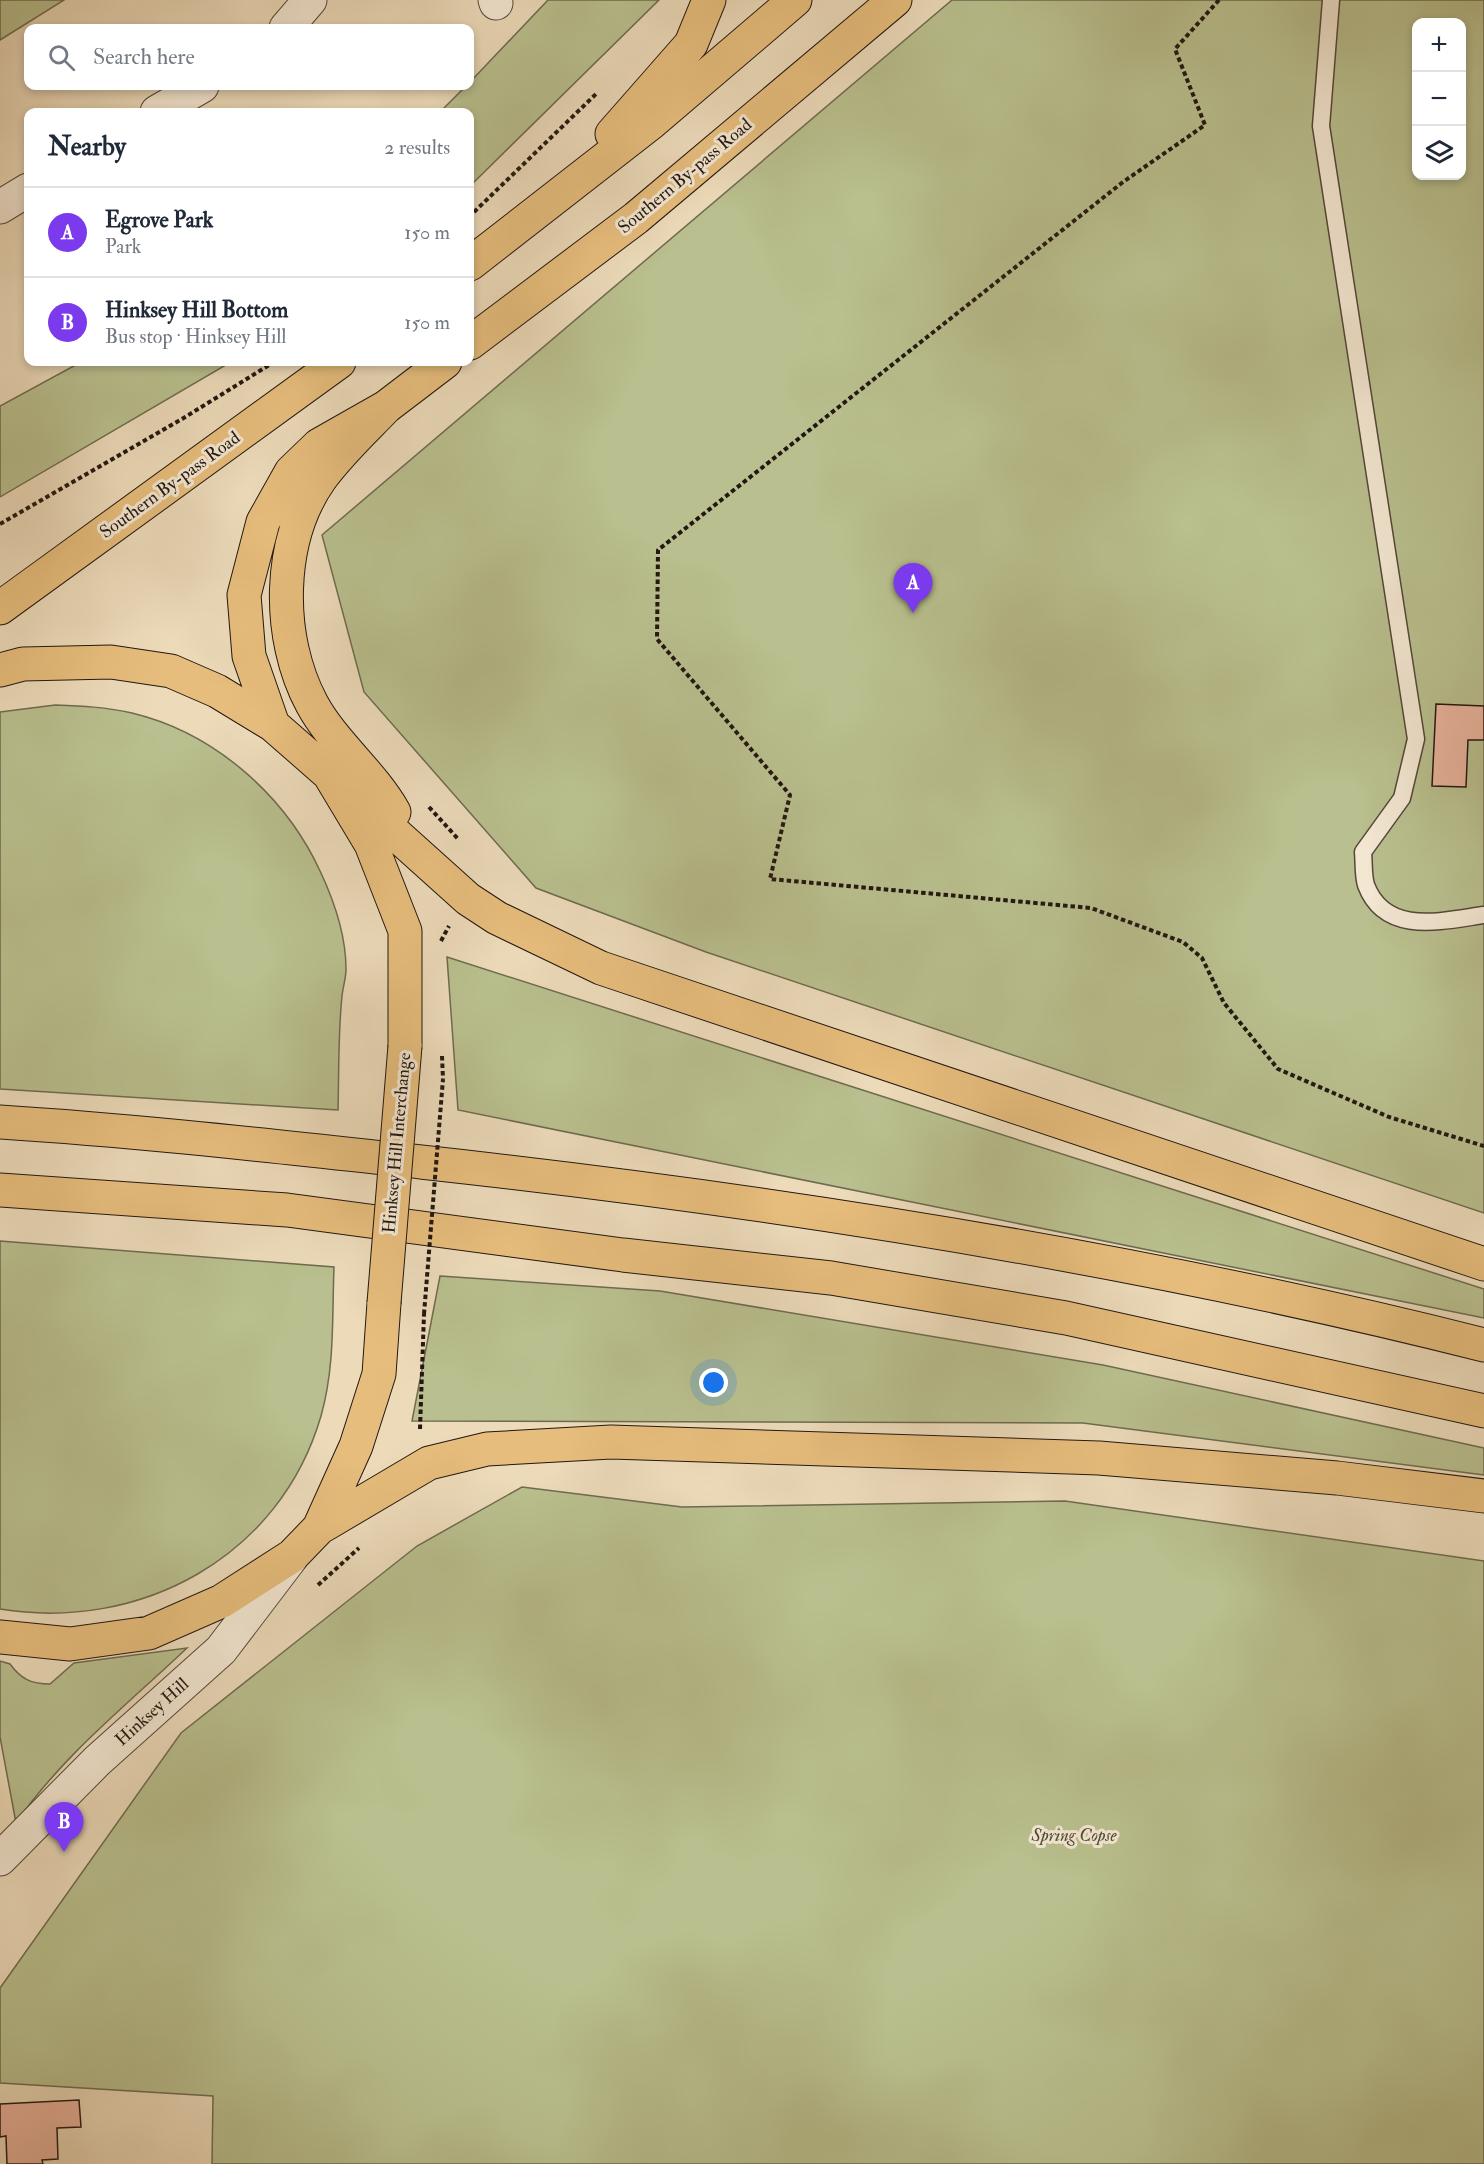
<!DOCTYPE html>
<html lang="en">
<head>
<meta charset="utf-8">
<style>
  body { margin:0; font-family:"IM FELL Double Pica",serif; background:#f2f2f3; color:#1f2937 }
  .controls { position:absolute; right:18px; top:18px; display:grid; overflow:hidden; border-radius:12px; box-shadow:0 3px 9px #0003 }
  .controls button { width:54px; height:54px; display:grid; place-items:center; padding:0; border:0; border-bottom:2px solid #e0e1e3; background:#fff; color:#1f2937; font:30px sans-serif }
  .you { position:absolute; left:714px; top:1383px; width:21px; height:21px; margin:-15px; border:4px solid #fff; border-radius:50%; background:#1a73e8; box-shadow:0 0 0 9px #1a73e833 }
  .badge { display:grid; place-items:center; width:39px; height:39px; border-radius:50%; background:#7c3aed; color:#fff; font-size:20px; font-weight:700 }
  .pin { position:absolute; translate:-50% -50px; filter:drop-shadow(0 2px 3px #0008) }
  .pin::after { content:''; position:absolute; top:32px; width:21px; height:18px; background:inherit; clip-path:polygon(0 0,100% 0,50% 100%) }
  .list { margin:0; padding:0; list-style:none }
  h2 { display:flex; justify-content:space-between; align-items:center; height:78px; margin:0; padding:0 24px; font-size:26px }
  h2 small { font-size:20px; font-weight:400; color:#747a83 }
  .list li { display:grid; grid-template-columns:39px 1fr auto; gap:18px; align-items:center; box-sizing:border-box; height:90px; padding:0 24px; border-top:2px solid #e0e1e3 }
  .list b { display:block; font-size:22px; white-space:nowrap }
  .list p { margin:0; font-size:20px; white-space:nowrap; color:#747a83 }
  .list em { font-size:20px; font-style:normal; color:#747a83 }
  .icon { flex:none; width:33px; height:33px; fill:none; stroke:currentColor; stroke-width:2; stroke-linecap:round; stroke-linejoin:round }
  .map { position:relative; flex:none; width:1484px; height:2164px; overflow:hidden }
  .search { position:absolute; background:#fff; box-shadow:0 3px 9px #0003; left:24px; top:24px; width:450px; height:66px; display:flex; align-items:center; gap:15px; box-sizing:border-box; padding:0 21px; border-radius:12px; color:#747a83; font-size:22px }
  .panel { position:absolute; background:#fff; box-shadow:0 3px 9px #0003; left:24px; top:108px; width:450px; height:258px; border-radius:12px }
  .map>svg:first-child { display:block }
  .green { fill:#b9bf8e; stroke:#6e6b50; stroke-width:1.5; fill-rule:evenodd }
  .building { fill:#e9b39d; stroke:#221711; stroke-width:1.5 }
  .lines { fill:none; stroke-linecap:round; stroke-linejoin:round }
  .service-casing { stroke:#54483b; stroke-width:19 }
  .minor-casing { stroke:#54483b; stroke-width:35 }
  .tertiary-casing { stroke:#54483b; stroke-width:35 }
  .trunk-casing { stroke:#221711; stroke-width:35 }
  .path { stroke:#221711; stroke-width:4; stroke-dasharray:4.5 3; stroke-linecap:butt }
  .service { stroke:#f3e7d2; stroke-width:16 }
  .minor { stroke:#f3e7d2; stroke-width:33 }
  .tertiary { stroke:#f3e7d2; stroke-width:33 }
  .trunk { stroke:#e6bd7c; stroke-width:33 }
  .trunk-bridge-casing { stroke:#221711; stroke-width:35; stroke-linecap:butt }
  .path-bridge { stroke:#221711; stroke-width:4; stroke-dasharray:4.5 3; stroke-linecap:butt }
  .trunk-bridge { stroke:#e6bd7c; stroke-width:33 }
  .labels { text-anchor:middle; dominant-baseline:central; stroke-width:6; stroke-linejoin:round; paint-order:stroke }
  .street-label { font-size:18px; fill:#221711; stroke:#f3e7d2 }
  .park-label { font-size:18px; font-style:italic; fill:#4f4936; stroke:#f3e7d2 }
</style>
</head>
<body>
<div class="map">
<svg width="1484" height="2164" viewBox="0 0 1484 2164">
  <rect width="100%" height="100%" fill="#ecdab9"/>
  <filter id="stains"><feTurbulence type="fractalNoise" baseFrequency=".00333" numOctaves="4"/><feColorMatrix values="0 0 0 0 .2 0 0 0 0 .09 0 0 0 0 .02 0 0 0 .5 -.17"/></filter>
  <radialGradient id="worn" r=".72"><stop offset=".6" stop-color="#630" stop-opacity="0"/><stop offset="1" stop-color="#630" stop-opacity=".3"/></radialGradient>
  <path class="green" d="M0,0H64L0,40Z
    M548,0H659L470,186V112H440L466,86H470V82Z
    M952,0H1484V1213L706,952L536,888L364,692L322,535ZM1416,22H1462V176H1416Z
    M81,362H231L0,497V406Z
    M55,705C81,706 106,707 132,713C215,733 286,796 321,873C334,901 346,937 346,969C346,978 343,987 342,996C338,1034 339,1073 338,1110L0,1089V712Z
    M447,957L1484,1289V1318L458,1110Z
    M0,1241L334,1267C332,1317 335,1367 321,1416C280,1557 140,1632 0,1609Z
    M440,1276L660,1291L1103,1365L1484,1448V1475L1083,1423L412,1421Z
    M522,1487L682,1507L1065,1501L1484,1561V2164H212L213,2096L0,2083V1988L181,1733L417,1546Z
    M187,1648C128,1704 62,1756 16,1823L0,1737V1661L10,1664C21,1679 31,1684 50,1684L74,1663Z"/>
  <path class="building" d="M1436,704L1484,706V740H1468L1466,787L1432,786Z
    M79,2100L81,2127L57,2128L58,2159L42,2160L43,2164H7L6,2136L0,2137V2104Z"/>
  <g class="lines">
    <defs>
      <path id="service" d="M1331,0L1321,126L1416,739L1402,798L1363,852C1364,862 1363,875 1366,885C1385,936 1442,921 1484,915"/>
      <path id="minor" d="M495,0L496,3
        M286,28L310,0
        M157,112L202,86
        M0,207L28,190"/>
      <path id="tertiary" d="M0,1859L97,1761L221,1650L291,1558"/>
      <path id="trunk" d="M612,134L691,44L709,0
        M470,264L651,123L795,0
        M470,343L636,218L895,0
        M386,407C364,430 340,452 321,478C277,540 276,637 312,704C333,743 372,773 394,812
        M0,608L339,362
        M0,670L23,664L111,662L171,671L217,691L273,725L329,774L371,844L405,931V1046
        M273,725L249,656L244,595L263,522L291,472L319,445L386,407L445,362
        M329,774L468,899L497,918L601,968L1484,1264
        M0,1122C141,1131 281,1147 421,1162C778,1201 1135,1257 1484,1345
        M0,1190L287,1210L623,1255L831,1278L1066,1318L1484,1411
        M319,1528L429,1463L487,1449L611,1442L1099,1458L1337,1478L1484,1496
        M0,1637L70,1644L149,1633L222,1601L292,1556L319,1528L356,1446L379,1374L384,1303"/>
    </defs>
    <use href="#service" class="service-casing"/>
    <use href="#minor" class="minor-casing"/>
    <use href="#tertiary" class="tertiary-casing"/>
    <use href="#trunk" class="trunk-casing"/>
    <path class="path" d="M1219,0L1175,49L1205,125L1123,182L658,550L657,639L790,795L770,879L1091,908L1183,942L1202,958L1224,1003L1278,1069L1389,1117L1484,1146
      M474,212L596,94
      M0,524L182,419L274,362
      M429,807L459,840
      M441,941L449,926
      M442,1056L443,1079
      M420,1429L424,1314
      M318,1585L359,1548"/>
    <use href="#service" class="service"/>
    <use href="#minor" class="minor"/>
    <use href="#tertiary" class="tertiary"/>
    <use href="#trunk" class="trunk"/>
    <defs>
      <path id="trunk-bridge" d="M384,1303L405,1046"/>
    </defs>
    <use href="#trunk-bridge" class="trunk-bridge-casing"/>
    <path class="path-bridge" d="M424,1314L443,1079"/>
    <use href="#trunk-bridge" class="trunk-bridge"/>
  </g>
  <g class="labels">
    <g class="street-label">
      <text transform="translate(685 176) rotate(-40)">Southern By-pass Road</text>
      <text transform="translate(170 485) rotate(-36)">Southern By-pass Road</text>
      <text transform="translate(397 1143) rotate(-85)">Hinksey Hill Interchange</text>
      <text transform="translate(152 1712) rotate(-42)">Hinksey Hill</text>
    </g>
    <g class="park-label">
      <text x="1074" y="1835">Spring Copse</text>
    </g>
  </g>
  <rect width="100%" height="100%" filter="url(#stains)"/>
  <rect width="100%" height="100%" fill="url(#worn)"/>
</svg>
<div class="controls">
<button>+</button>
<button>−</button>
<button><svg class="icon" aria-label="layers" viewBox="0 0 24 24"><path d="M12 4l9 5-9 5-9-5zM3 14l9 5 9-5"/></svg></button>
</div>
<div class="you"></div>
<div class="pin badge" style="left:913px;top:613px">A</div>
<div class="pin badge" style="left:64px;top:1852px">B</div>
<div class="search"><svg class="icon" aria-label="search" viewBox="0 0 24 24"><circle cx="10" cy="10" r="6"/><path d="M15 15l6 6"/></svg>Search here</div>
<section class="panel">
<h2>Nearby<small>2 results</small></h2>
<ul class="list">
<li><span class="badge">A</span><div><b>Egrove Park</b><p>Park</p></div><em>150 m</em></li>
<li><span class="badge">B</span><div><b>Hinksey Hill Bottom</b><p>Bus stop · Hinksey Hill</p></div><em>150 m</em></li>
</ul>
</section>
</div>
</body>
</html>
